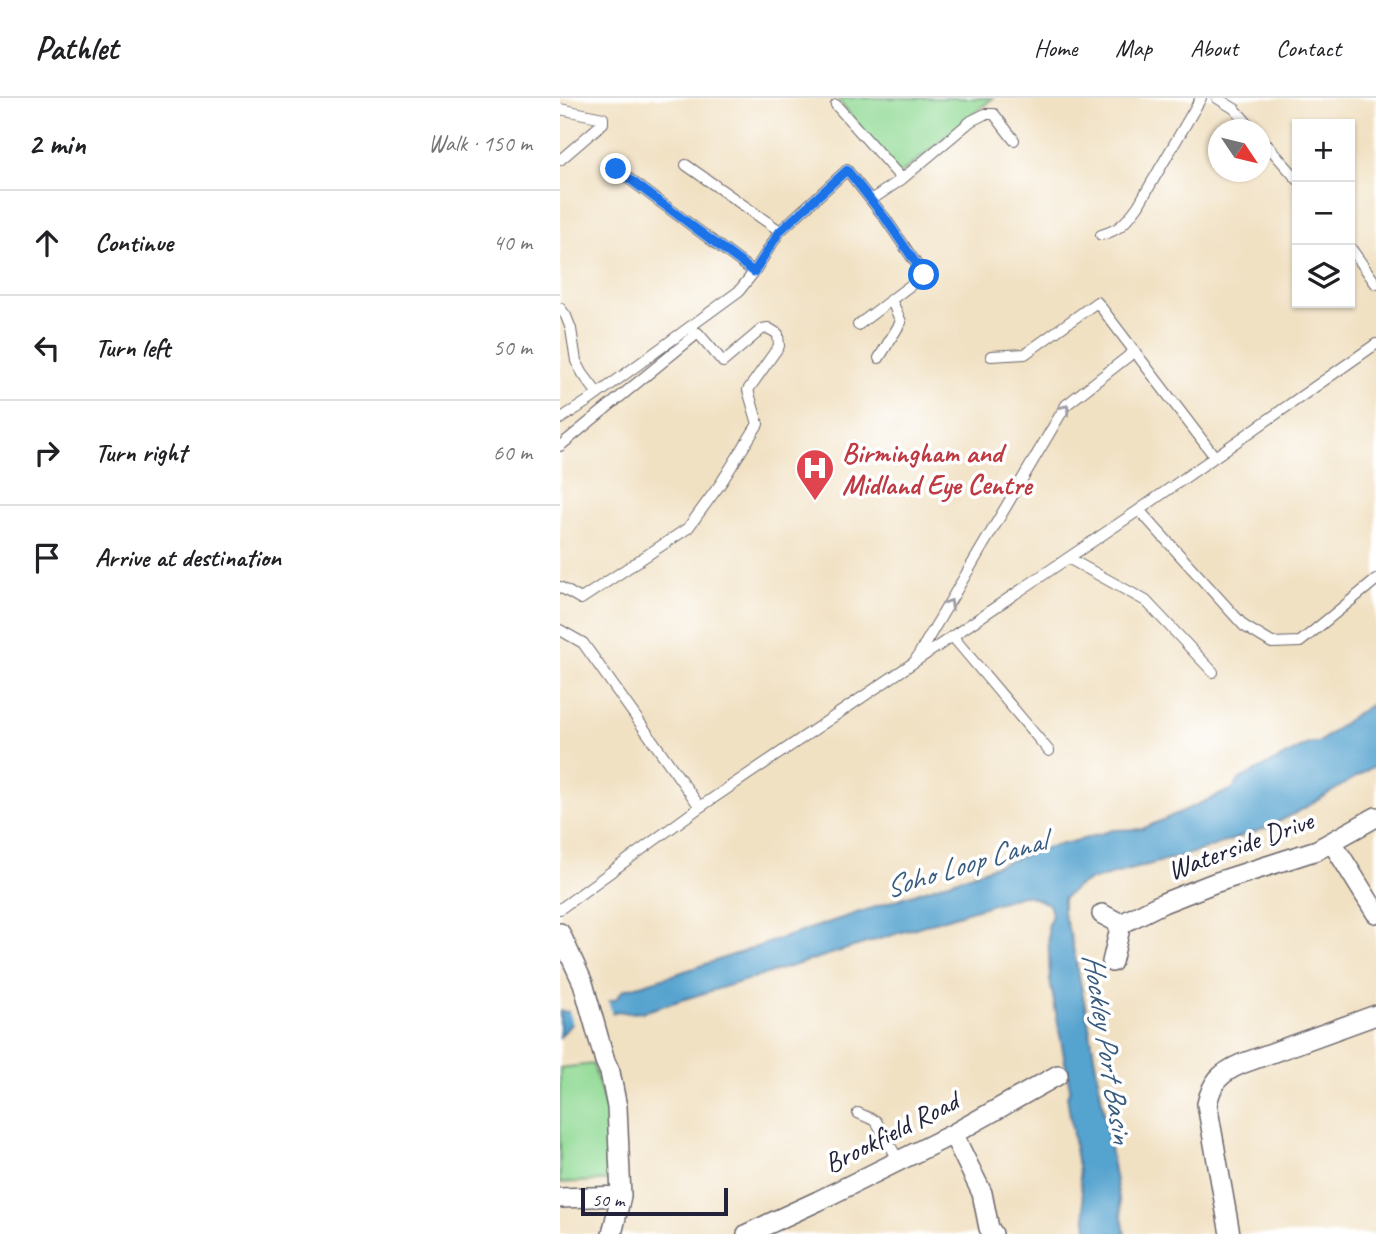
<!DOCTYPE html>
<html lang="en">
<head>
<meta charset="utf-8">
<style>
  body { margin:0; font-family:Caveat,sans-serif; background:#f6f6f6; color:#202124 }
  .controls { position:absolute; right:21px; top:21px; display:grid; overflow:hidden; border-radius:0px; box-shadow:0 2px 5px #0004 }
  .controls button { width:63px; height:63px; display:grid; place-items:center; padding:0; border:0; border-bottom:2px solid #e0e0e0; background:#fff; color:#202124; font:35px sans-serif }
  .compass { position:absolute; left:648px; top:21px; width:63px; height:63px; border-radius:50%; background:#fff; box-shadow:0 2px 5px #0004; rotate:125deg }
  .scale { position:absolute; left:21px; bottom:18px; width:147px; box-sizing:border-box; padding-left:7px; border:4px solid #22223b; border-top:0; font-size:19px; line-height:24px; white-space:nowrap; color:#22223b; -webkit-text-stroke:5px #fff; paint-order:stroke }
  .stop { position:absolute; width:21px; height:21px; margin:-16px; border:5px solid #1a73e8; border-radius:50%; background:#fff }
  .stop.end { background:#1a73e8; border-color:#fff; box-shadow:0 2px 7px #0008 }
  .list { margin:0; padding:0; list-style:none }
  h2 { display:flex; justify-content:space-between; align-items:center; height:91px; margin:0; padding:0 28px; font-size:30px }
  h2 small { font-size:23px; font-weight:400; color:#757577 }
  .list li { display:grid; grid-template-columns:46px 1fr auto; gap:21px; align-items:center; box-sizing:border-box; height:105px; padding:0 28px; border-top:2px solid #e0e0e0 }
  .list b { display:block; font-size:26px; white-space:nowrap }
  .list em { font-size:23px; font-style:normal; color:#757577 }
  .icon { flex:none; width:38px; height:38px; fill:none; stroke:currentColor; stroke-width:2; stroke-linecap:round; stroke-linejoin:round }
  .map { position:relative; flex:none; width:816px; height:1136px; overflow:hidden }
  header { display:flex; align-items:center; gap:42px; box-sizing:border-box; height:98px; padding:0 35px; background:#fff; border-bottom:2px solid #e0e0e0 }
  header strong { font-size:33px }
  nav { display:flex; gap:38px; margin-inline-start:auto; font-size:24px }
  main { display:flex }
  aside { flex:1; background:#fff }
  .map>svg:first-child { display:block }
  .green { fill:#92da95; stroke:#5a7e68; stroke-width:2 }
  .water { fill:#55a3cf; stroke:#3c6285; stroke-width:2 }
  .pier { fill:#f1e1c3 }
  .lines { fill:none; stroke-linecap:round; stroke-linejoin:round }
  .lane-casing { stroke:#6a656b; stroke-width:12 }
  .street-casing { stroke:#6a656b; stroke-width:22 }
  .lane { stroke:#fff; stroke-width:10 }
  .street { stroke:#fff; stroke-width:19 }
  .oneway { stroke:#9c9ca7 }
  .route { stroke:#1a73e8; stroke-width:9 }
  .labels { text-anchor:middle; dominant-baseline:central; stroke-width:7; stroke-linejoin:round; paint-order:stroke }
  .health-label { font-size:28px; font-weight:bold; fill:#be3a42; stroke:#fff; text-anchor:start }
  .street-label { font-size:28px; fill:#22223b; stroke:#fff }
  .water-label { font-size:30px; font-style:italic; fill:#395c7e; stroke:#fff }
</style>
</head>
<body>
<header>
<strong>Pathlet</strong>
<nav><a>Home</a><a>Map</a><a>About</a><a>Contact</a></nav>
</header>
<main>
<aside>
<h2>2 min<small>Walk · 150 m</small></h2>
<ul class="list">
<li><svg class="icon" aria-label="ahead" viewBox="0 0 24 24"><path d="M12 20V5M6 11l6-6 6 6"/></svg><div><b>Continue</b></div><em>40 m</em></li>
<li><svg class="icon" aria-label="left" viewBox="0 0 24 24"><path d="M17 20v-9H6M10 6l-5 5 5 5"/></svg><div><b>Turn left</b></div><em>50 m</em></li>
<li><svg class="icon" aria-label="right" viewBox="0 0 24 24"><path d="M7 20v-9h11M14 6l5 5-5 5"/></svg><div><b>Turn right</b></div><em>60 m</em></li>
<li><svg class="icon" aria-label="arrive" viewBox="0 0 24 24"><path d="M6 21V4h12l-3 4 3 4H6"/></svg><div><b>Arrive at destination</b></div></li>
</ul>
</aside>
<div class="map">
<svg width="816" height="1136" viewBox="0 0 816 1136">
  <rect width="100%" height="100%" fill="#fff"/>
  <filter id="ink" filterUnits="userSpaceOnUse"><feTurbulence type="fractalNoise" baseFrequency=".0143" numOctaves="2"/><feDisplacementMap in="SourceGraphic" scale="14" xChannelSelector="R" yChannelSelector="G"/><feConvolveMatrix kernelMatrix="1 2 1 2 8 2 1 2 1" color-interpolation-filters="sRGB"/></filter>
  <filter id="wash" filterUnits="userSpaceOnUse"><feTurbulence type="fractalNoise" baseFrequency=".00686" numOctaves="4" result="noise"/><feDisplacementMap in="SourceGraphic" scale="28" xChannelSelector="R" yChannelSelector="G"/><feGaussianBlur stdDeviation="1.57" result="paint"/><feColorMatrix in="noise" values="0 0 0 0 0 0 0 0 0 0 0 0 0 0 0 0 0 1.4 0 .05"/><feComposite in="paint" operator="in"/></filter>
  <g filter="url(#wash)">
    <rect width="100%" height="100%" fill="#f1e1c3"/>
    <path class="green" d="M279,0H433L339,77L279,3Z
      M33,966L48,1018L53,1082L0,1085V970Z"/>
    <path class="water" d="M816,604V667L743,711L709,729L636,754L528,783L516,789L503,801V814L511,840L528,922L565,1136H524L527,1128L507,998L510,991L490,882L488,828L492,816L489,806L469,798L462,797C336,835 210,876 83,914L69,915L58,913L10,927L0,939V913L7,914L56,901L63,892L116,876L398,781L489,749L520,742L553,732L582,731L673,691L680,681L750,645H758L793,618Z"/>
    <path class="pier" d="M48,900L52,918L14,930L8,910Z"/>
  </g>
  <g filter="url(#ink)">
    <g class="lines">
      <defs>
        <path id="lane" d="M657,0L675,11L693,32
          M276,7L342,81
          M0,11L43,20V25L0,62
          M701,40L737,81
          M126,67L220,133
          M56,71L194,174
          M311,102L342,81L411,23L425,16H434L454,42
          M541,137C560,132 567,123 578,108L641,0
          M790,149L816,186
          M0,210L6,218L11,231L16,263L23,276L38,296
          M431,258L465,256L537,204L655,359
          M319,260L341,224L334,208L330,202
          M0,321L31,301L179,193L194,174L220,133L287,72L325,120L364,177L298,227
          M0,348L138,235L163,264L202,231L208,230L218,236L219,248L188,292L198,326L161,385L128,430L21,501L0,489
          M579,412L684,528L712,545L740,544L816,482
          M508,460L586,503L653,574
          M0,532L23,545L140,709
          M393,539L489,653
          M356,561L506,307L575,253
          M0,811L140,709L579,412L816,246
          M298,1015L316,1023L339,1063"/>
        <path id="street" d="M772,744L816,815
          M542,816L561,826
          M0,835L23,885L45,963L50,974L57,1009L61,1098L52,1136
          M552,864L561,826L603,805L654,785L757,752L816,719
          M393,1036L422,1095L429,1130L433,1136
          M0,1100L61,1098
          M187,1136L258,1103L393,1036L498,977
          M670,1136L647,1006C652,984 660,975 681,966L816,917"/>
      </defs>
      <use href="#lane" class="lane-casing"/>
      <use href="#street" class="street-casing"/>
      <use href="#lane" class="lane"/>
      <use href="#street" class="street"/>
    </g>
    <defs><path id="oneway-chevron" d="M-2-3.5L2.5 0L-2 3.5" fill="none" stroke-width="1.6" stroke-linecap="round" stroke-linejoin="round" transform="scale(1.75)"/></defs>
    <g class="oneway">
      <use href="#oneway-chevron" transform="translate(505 311) rotate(-51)"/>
      <use href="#oneway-chevron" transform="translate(389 506) rotate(-59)"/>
    </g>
  </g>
  <g class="lines" filter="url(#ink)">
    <path class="route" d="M56,71L194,174L220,133L287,72L325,120L364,177"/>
  </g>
  <defs>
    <symbol id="hospital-pin" viewBox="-11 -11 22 30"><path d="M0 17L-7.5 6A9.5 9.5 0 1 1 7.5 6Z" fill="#e0444e" stroke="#fff"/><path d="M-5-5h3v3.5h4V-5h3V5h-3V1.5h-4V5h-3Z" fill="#fff"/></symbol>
  </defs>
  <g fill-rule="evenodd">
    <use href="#hospital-pin" x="233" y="348" width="44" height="60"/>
  </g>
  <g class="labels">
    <g class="health-label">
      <text x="282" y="354">Birmingham and<tspan x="282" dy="32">Midland Eye Centre</tspan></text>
    </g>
    <g class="street-label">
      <text transform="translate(680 747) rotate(-20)">Waterside Drive</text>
      <text transform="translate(331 1034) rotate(-27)">Brookfield Road</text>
    </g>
    <g class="water-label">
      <text transform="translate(405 766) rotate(-17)">Soho Loop Canal</text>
      <text transform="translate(548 950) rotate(81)">Hockley Port Basin</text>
    </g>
  </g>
</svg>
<div class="controls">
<button>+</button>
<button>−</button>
<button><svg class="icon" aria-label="layers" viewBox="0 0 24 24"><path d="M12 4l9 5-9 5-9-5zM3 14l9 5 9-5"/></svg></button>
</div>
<svg class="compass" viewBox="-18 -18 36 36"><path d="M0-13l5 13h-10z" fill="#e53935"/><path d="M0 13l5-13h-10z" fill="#757577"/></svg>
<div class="scale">50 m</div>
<div class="stop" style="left:364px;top:177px"></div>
<div class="stop end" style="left:56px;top:71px"></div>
</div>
</main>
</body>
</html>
